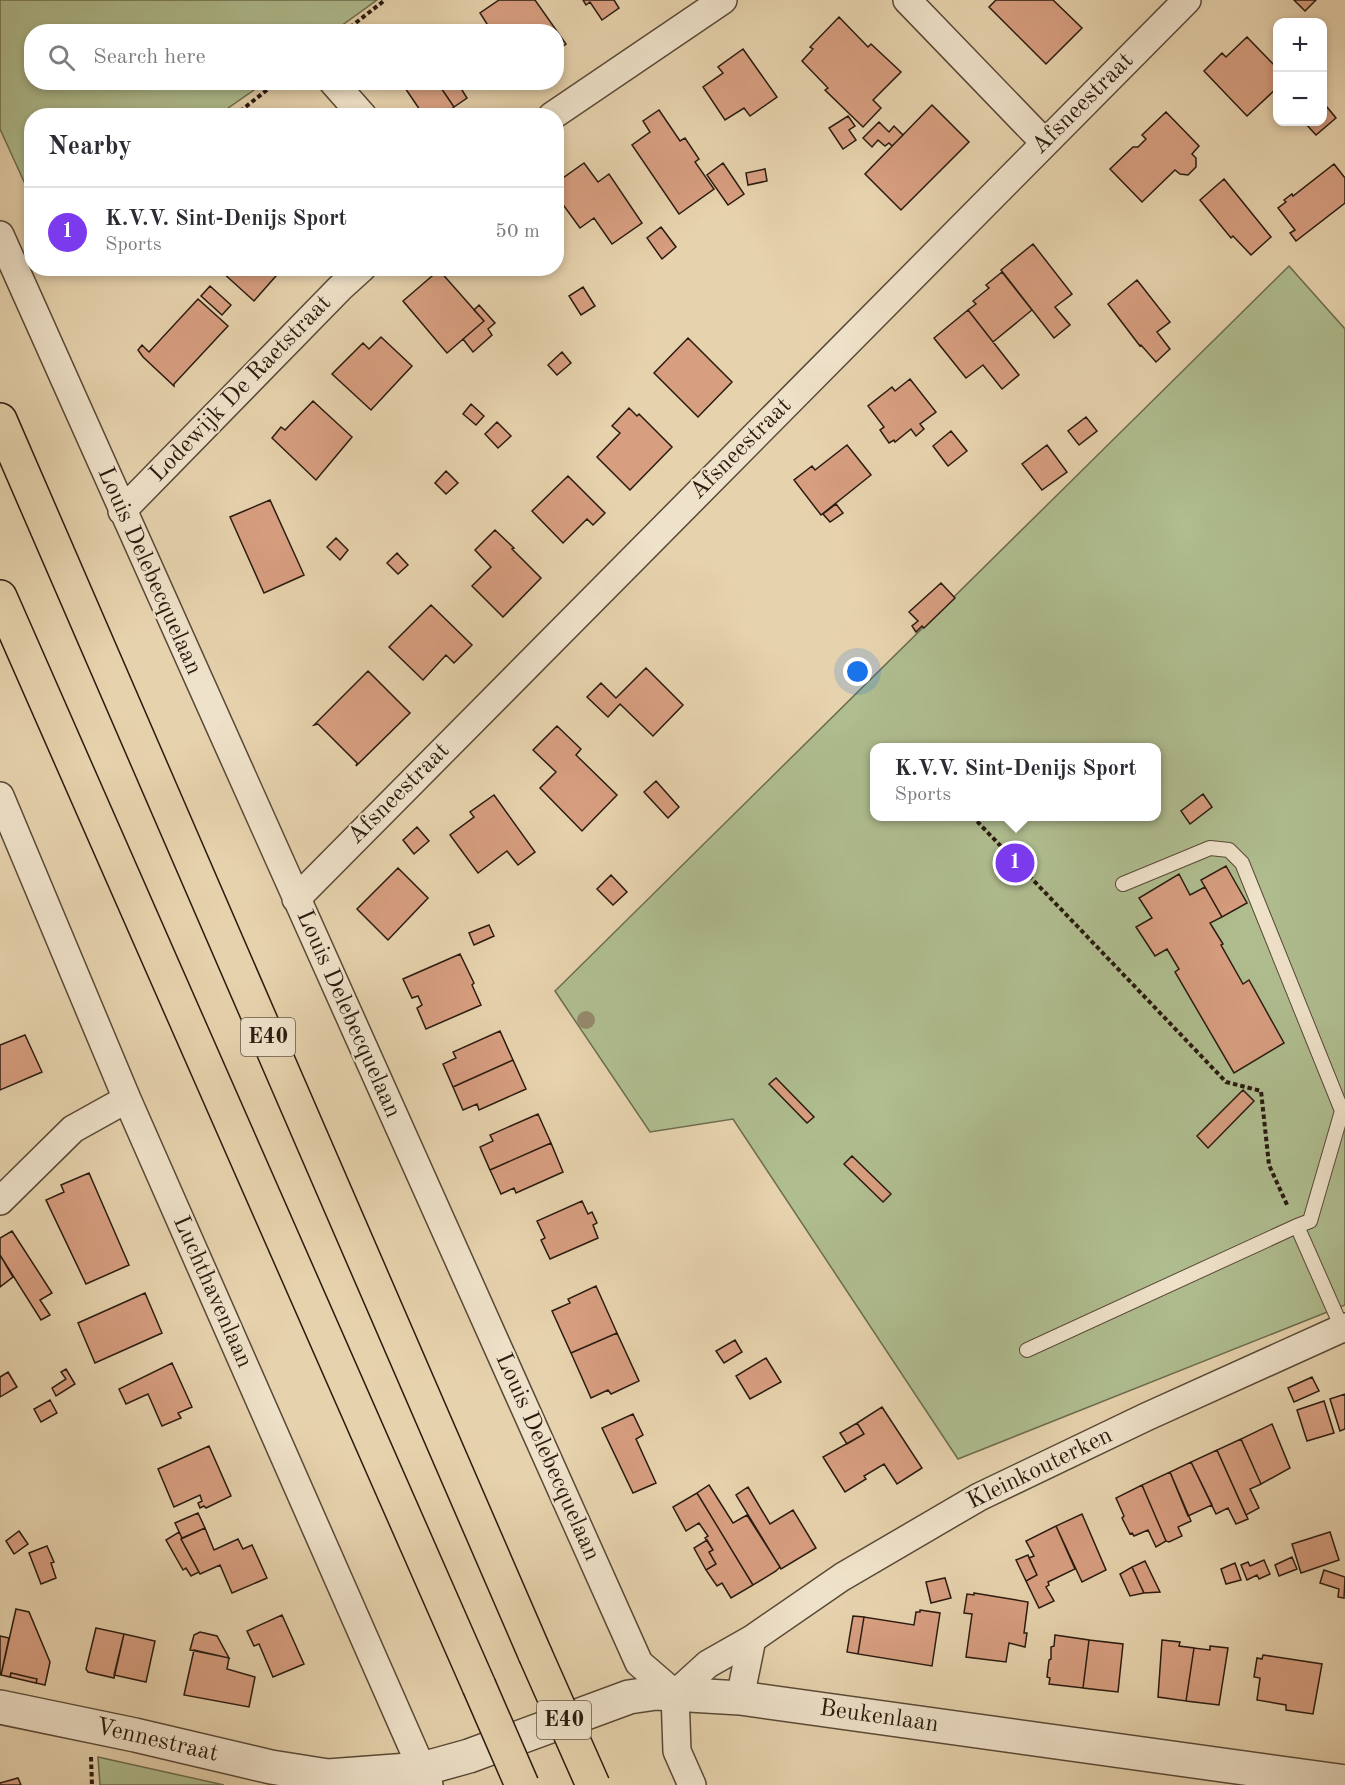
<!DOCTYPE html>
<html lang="en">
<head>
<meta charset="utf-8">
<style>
  body { margin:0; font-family:"Old Standard TT",serif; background:#f2f2f3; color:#2b2b33 }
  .controls { position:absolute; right:18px; top:18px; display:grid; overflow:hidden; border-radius:12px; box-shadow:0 3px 9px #0003 }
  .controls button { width:54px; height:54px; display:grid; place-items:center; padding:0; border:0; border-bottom:2px solid #e1e1e2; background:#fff; color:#2b2b33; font:30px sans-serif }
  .you { position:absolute; left:858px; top:672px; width:21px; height:21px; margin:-15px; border:4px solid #fff; border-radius:50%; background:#1a73e8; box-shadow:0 0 0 9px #1a73e833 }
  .badge { display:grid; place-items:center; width:39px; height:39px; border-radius:50%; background:#7c3aed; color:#fff; font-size:20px; font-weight:700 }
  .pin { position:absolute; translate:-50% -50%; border:3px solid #fff; box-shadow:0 2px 6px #0006 }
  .popup { position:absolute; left:870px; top:743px; width:291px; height:78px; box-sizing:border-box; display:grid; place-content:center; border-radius:12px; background:#fff; filter:drop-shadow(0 2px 4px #0005); font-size:20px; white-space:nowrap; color:#7c7c81 }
  .popup b { font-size:22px; color:#2b2b33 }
  .popup::after { content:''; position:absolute; left:50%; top:100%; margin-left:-12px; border:12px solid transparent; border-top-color:#fff }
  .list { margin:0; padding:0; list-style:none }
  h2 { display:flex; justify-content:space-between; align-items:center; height:78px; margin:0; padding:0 24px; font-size:26px }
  h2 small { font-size:20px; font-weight:400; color:#7c7c81 }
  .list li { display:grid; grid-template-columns:39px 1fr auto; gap:18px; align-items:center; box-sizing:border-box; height:90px; padding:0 24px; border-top:2px solid #e1e1e2 }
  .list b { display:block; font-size:22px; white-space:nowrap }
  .list p { margin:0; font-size:20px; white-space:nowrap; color:#7c7c81 }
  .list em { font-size:20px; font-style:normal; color:#7c7c81 }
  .icon { flex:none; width:33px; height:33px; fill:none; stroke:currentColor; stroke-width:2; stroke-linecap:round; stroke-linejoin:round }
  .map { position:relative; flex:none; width:1345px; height:1785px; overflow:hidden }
  .search { position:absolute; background:#fff; box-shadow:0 3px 9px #0003; left:24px; top:24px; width:540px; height:66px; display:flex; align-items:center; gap:15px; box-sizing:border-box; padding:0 21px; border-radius:24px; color:#7c7c81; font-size:22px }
  .panel { position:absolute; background:#fff; box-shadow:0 3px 9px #0003; left:24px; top:108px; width:540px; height:168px; border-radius:24px }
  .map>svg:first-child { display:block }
  .green { fill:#afbd8f; stroke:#6c6c4f; stroke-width:1.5; fill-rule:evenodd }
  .building { fill:#d79e80; stroke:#2a1b0f; stroke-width:1.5 }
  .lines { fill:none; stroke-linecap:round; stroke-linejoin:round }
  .service-casing { stroke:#594936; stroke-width:16 }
  .minor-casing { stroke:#594936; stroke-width:30 }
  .tertiary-casing { stroke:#594936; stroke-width:36 }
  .motorway-casing { stroke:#2a1b0f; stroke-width:36 }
  .path { stroke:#2a1b0f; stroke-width:4; stroke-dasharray:4.5 3; stroke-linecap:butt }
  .service { stroke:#efe2ca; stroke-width:14 }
  .minor { stroke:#efe2ca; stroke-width:27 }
  .tertiary { stroke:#efe2ca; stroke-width:33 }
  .motorway { stroke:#e6d2ad; stroke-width:33 }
  .motorway-bridge-casing { stroke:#2a1b0f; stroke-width:36; stroke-linecap:butt }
  .motorway-bridge { stroke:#e6d2ad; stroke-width:33 }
  .tree { fill:#95886b }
  .labels { text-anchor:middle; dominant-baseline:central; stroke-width:4.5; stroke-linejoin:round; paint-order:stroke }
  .shield { fill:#efe2ca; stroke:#655747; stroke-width:1.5 }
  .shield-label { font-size:22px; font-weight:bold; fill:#2a1b0f }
  .street-label { font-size:24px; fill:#2a1b0f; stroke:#efe2ca }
</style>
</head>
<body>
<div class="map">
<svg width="1345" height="1785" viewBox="0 0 1345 1785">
  <rect width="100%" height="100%" fill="#e6d2ad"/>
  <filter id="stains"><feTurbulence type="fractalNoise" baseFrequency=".00333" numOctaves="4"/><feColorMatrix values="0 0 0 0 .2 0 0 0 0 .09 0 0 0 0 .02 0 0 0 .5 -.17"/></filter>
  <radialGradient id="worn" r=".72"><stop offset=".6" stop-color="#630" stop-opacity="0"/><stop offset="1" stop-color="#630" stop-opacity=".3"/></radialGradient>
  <path class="green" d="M0,0H377L334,31L32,32V82L264,83L218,115L32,116L31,197L0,129Z
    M1289,266L1345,329V1305L958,1459L733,1119L650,1132L555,991ZM874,748H1156V816H874Z
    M98,1757L224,1785H100Z"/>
  <path class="building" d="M499,0H535L566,44L556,51V32H483L489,27L480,13Z
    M583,0H614L619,8L602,20L590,2L586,5Z
    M996,0H1053L1082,28L1046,64L989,7Z
    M1294,0H1316L1305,11Z
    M839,17L868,47L871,44L901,72L873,100L881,108L863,127L825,90L828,88L802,61L813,49L810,47Z
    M1247,37L1278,69V87L1247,116L1204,71L1222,53L1226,57Z
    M743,49L777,97L750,116L744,108L725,120L703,87L723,73L718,67Z
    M401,82H443L439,85L454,107L443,116H424Z
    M443,82H457L467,98L454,107L439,85Z
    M1322,101L1336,118L1316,135L1304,122H1322Z
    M932,105L969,142L901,210L865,174Z
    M659,110L680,141L685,138L699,159L695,162L714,189L679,214L632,145L650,132L643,121Z
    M1166,112L1199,146L1192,154L1196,158V167L1188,175L1180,174L1175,170L1142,202L1110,169L1133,147H1138L1146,139L1142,135Z
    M848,116L855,126L849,130L856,140L843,149L829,128Z
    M879,122L889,132L894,126L903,135L892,146L889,143L885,146L878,140L872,147L863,138Z
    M584,163L598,182L609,174L642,223L612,244L594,218L580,228L556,195V183Z
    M723,163L744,194L728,205L707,175Z
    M1334,164L1345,178V203L1296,241L1290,233L1295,230L1278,208L1286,202L1284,200L1292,194L1293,196Z
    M765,169L767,181L748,185L746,173Z
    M1224,179L1271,237L1251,255L1233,236L1231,238L1200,200Z
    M661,227L676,247L662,259L647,238Z
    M1033,244L1072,294L1055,307L1070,325L1054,338L1001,270Z
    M225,268H283L254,301L222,272Z
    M439,270L484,321L447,353L403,301Z
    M1002,272L1032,310L993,342L968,310L976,304L973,301L989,288L986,285Z
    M1137,280L1170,322L1157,332L1170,349L1156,362L1141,345L1140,346L1108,304Z
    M210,286L231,305L222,315L201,296Z
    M583,287L595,306L581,315L569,296Z
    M198,299L228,326L174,384V386L143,357L138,350L142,345L149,352Z
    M479,305L495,323L488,329L492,335L473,352L463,339L484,321L474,310Z
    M968,310L1019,375L1002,389L983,365L966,378L934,338Z
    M381,337L412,366L371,410L332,374L363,343L369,349Z
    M688,338L732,382L698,417L654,373Z
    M562,352L571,363L557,375L548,365Z
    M910,379L936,412L920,424L924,429L916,436L911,429L895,442L894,440L889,443L880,430L884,427L868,406L892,387L895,391Z
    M313,401L352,437L316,480L272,438L281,427L285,430Z
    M471,404L484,416L476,425L463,414Z
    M629,408L637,416L639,414L672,447L630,490L597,457L620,433L612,426Z
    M1086,417L1097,431L1079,445L1068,431Z
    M497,422L511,436L498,448L485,434Z
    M951,431L967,451L948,466L933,446Z
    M847,445L871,475L821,515L794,480L812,466L815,470Z
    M1047,445L1067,472L1042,490L1022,464Z
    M446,471L458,483L446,494L435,483Z
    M568,476L605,513L593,525L587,519L563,543L532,511Z
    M270,500L304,575L264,593L230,517Z
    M836,504L843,513L830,522L823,514Z
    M495,530L514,548L512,549L541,578L503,617L472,586L491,567L475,550Z
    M336,538L348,550L340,560L327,547Z
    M397,553L408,565L398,574L387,563Z
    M941,583L955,598L924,628L922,626L916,632L912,626L918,621L909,612Z
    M431,605L472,645L454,663L446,655L423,680L389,647Z
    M646,668L683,705L653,736L620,704L608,717L587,697L601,683L616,698Z
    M368,671L410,713L356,766L357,763L318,724L314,725Z
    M557,726L581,749L576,755L617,795L582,831L540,788L556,772L533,750Z
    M656,781L679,807L668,818L644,792Z
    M1203,794L1212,807L1190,824L1181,811Z
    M494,795L535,852L518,865L507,851L478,873L450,835L474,817L470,812Z
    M417,827L429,841L414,854L403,840Z
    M1226,866L1247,903L1222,917L1201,880Z
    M398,868L428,898L388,940L357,909Z
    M1179,874L1190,895L1205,887L1222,917L1210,923L1223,944L1221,945L1243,984L1249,980L1284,1043L1234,1073L1175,972L1179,969L1167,949L1155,956L1136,927L1152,918L1139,898Z
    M611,875L627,892L613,905L597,889Z
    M489,925L494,936L474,945L469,933Z
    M460,954L474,983L472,985L481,1005L426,1029L417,1008L422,1005L418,996L412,998L403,979Z
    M500,1031L513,1060L453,1087L443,1064L456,1058L453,1052Z
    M25,1035L42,1072L0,1090V1045Z
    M513,1060L526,1089L479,1110L477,1104L463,1110L453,1087Z
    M776,1078L814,1117L807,1123L769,1084Z
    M1243,1090L1254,1101L1208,1148L1197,1136Z
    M538,1114L551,1143L490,1170L480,1147L493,1141L490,1135Z
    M551,1143L563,1172L516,1193L514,1188L501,1194L490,1170Z
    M852,1156L891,1194L883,1202L844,1164Z
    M89,1173L129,1265L86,1284L46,1200L64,1192L61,1185Z
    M582,1201L588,1214L592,1212L597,1223L593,1225L598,1238L550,1259L541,1240L545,1238L537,1221Z
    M12,1231L52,1293L40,1300L50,1315L41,1320L0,1255V1238Z
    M0,1255L13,1277L0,1287Z
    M596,1286L617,1333L571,1353L552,1311L570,1303L568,1299Z
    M145,1293L162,1333L95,1363L78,1323Z
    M617,1333L639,1381L611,1394L608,1390L591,1398L571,1353Z
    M735,1340L742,1352L724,1363L716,1351Z
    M766,1358L781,1382L750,1399L736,1376Z
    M172,1363L192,1407L178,1413L181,1418L162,1426L148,1394L126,1404L119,1389Z
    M66,1369L75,1384L56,1396L52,1388L66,1379L61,1372Z
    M8,1372L17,1387L0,1397V1377Z
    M1312,1377L1319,1391L1294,1402L1288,1388Z
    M1345,1394V1429L1340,1431L1330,1399Z
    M50,1400L57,1413L41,1422L34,1409Z
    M1324,1401L1334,1433L1307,1441L1297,1410Z
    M882,1407L922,1468L897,1484L884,1464L864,1476L866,1479L845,1492L823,1457L864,1434L857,1423Z
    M633,1414L643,1435L636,1439L656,1483L633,1493L602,1428Z
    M857,1423L864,1434L847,1444L840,1433Z
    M1272,1424L1290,1468L1261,1484L1241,1439Z
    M1241,1439L1261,1484L1250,1489L1259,1508L1246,1515L1217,1450Z
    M209,1446L231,1496L206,1508L204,1506L200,1508L198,1503L202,1501L200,1495L174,1507L158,1469Z
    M1217,1450L1248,1519L1236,1524L1228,1508L1216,1514L1191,1462Z
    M1191,1462L1212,1505L1188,1516L1170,1472Z
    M1170,1472L1191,1521L1178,1527L1182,1536L1169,1542L1166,1541L1142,1485Z
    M709,1485L733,1523L747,1515L780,1567L776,1571L753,1585L697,1493Z
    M1142,1485L1166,1541L1156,1547L1148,1530L1134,1536L1132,1533L1130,1534L1122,1518L1124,1516L1116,1498Z
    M748,1487L770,1524L793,1510L816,1548L781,1569L736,1495Z
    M697,1493L753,1585L731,1598L722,1583L717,1586L706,1570L716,1564L709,1552L713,1550L705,1538L708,1536L699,1523L686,1531L673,1507Z
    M198,1513L205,1528L182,1538L175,1523Z
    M1082,1514L1106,1570L1082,1582L1056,1526Z
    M1056,1526L1075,1569L1048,1582L1049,1585L1046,1587L1054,1601L1039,1608L1026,1581L1037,1575L1029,1558L1034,1556L1026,1541Z
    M205,1528L214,1550L238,1539L243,1549L252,1545L267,1578L232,1593L220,1565L200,1574L181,1539Z
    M19,1531L28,1544L14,1554L6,1541Z
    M179,1532L182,1538L181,1539L199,1572L191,1576L186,1568L183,1570L166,1540Z
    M1330,1532L1339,1560L1301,1573L1292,1544Z
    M707,1540L713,1550L709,1552L716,1564L706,1570L694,1548Z
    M47,1546L54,1562L51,1563L56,1578L41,1584L29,1553Z
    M1028,1555L1037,1575L1026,1581L1016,1560Z
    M1292,1557L1297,1569L1279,1576L1275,1565Z
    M1264,1560L1270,1574L1259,1579L1257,1575L1247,1580L1241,1565L1248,1562L1250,1566Z
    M1145,1561L1160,1592L1144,1593L1132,1567Z
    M1235,1563L1241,1580L1226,1584L1221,1569Z
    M1132,1567L1144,1593L1130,1596L1120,1574Z
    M1324,1570L1345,1577L1344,1598L1338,1597L1339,1589L1320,1583Z
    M945,1578L951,1598L931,1603L926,1582Z
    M974,1593L1028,1602L1024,1633H1027L1025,1647L1009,1643L1006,1662L966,1657L972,1614L964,1613L967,1594L974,1595Z
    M16,1609L29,1612L50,1662L45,1685L36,1683L37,1679L11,1673L10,1677L1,1675Z
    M920,1610L940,1613L932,1666L858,1654L864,1617L914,1625L916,1612H920Z
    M282,1615L304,1664L273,1677L259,1644L254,1646L247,1631Z
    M853,1616L864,1617L858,1654L847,1652Z
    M96,1628L124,1634L114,1678L88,1672L86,1669Z
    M200,1632L217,1636L229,1658L190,1650L194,1635Z
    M124,1634L155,1641L146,1682L114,1675Z
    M1055,1635L1089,1640L1083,1688L1049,1684L1050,1678L1047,1677L1049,1660L1051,1659V1647L1054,1646Z
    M0,1636L9,1638L1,1675H0Z
    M1089,1640L1123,1644L1118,1692L1083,1688Z
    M1162,1640L1180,1642L1179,1646L1194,1648L1186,1701L1158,1697Z
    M1210,1646L1228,1648L1219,1705L1186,1701L1194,1648L1210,1650Z
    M194,1650L229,1658L227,1669L255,1677L249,1707L184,1695Z
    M1263,1655L1322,1664L1313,1714L1286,1710V1705L1257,1700L1260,1678L1254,1677L1257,1658L1262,1659Z
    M11,1673L37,1679L36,1683L10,1677Z
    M18,1778L21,1785H0V1783Z"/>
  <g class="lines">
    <defs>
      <path id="service" d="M1123,884L1210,848L1229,850L1242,863L1342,1111L1310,1221L1297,1226
        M1027,1350L1297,1226L1342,1328"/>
      <path id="minor" d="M907,0L1044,142
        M333,82L363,116
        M552,116L723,0
        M0,235L639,1663L675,1694L677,1751L692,1785
        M122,511L340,288L362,268
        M0,796L127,1099L429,1785
        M296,899L1187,0
        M0,1201L73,1129L127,1099
        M675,1694L708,1664L752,1639L842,1577L979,1497L1146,1417L1345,1327
        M740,1698L752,1639"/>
      <path id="tertiary" d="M0,1707L135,1735L271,1767L328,1776L422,1769L469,1756L629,1697L656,1693L740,1698L1345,1782"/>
      <path id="motorway" d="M0,420L535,1654
        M0,597L479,1686"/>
    </defs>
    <use href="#service" class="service-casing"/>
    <use href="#minor" class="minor-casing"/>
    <use href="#tertiary" class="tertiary-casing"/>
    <use href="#motorway" class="motorway-casing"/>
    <path class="path" d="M344,32L385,0
      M234,116L277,82
      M972,816L1226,1082L1261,1091L1269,1165L1288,1207
      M91,1757L92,1785"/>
    <use href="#service" class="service"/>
    <use href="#minor" class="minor"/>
    <use href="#tertiary" class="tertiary"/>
    <use href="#motorway" class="motorway"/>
    <defs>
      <path id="motorway-bridge" d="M535,1654L593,1785
        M479,1686L522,1785"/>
    </defs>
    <use href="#motorway-bridge" class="motorway-bridge-casing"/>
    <use href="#motorway-bridge" class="motorway-bridge"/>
  </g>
  <circle class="tree" cx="586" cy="1020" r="9"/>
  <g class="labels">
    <g class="shield">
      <rect x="241" y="1018" width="54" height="38" rx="4.5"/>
      <rect x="537" y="1701" width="54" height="38" rx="4.5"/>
    </g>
    <g class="shield-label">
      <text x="268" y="1037">E40</text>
      <text x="564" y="1720">E40</text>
    </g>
    <g class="street-label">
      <text transform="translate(1083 104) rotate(-45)">Afsneestraat</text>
      <text transform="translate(241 389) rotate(-46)">Lodewijk De Raetstraat</text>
      <text transform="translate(741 449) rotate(-45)">Afsneestraat</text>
      <text transform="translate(149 571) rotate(66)">Louis Delebecquelaan</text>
      <text transform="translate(399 794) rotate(-45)">Afsneestraat</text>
      <text transform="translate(348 1014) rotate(66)">Louis Delebecquelaan</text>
      <text transform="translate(212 1292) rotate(66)">Luchthavenlaan</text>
      <text transform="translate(547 1457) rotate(66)">Louis Delebecquelaan</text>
      <text transform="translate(1040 1469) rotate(-26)">Kleinkouterken</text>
      <text transform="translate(879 1717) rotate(8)">Beukenlaan</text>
      <text transform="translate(157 1741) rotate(13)">Vennestraat</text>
    </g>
  </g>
  <rect width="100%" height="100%" filter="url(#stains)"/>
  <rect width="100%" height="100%" fill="url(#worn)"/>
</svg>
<div class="controls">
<button>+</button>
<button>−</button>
</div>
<div class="you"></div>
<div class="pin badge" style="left:1015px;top:863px">1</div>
<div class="popup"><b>K.V.V. Sint-Denijs Sport</b>Sports</div>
<div class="search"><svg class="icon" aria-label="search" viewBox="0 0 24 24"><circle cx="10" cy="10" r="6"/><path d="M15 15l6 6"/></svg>Search here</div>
<section class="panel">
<h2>Nearby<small></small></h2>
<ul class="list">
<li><span class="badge">1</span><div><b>K.V.V. Sint-Denijs Sport</b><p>Sports</p></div><em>50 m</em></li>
</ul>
</section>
</div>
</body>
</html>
